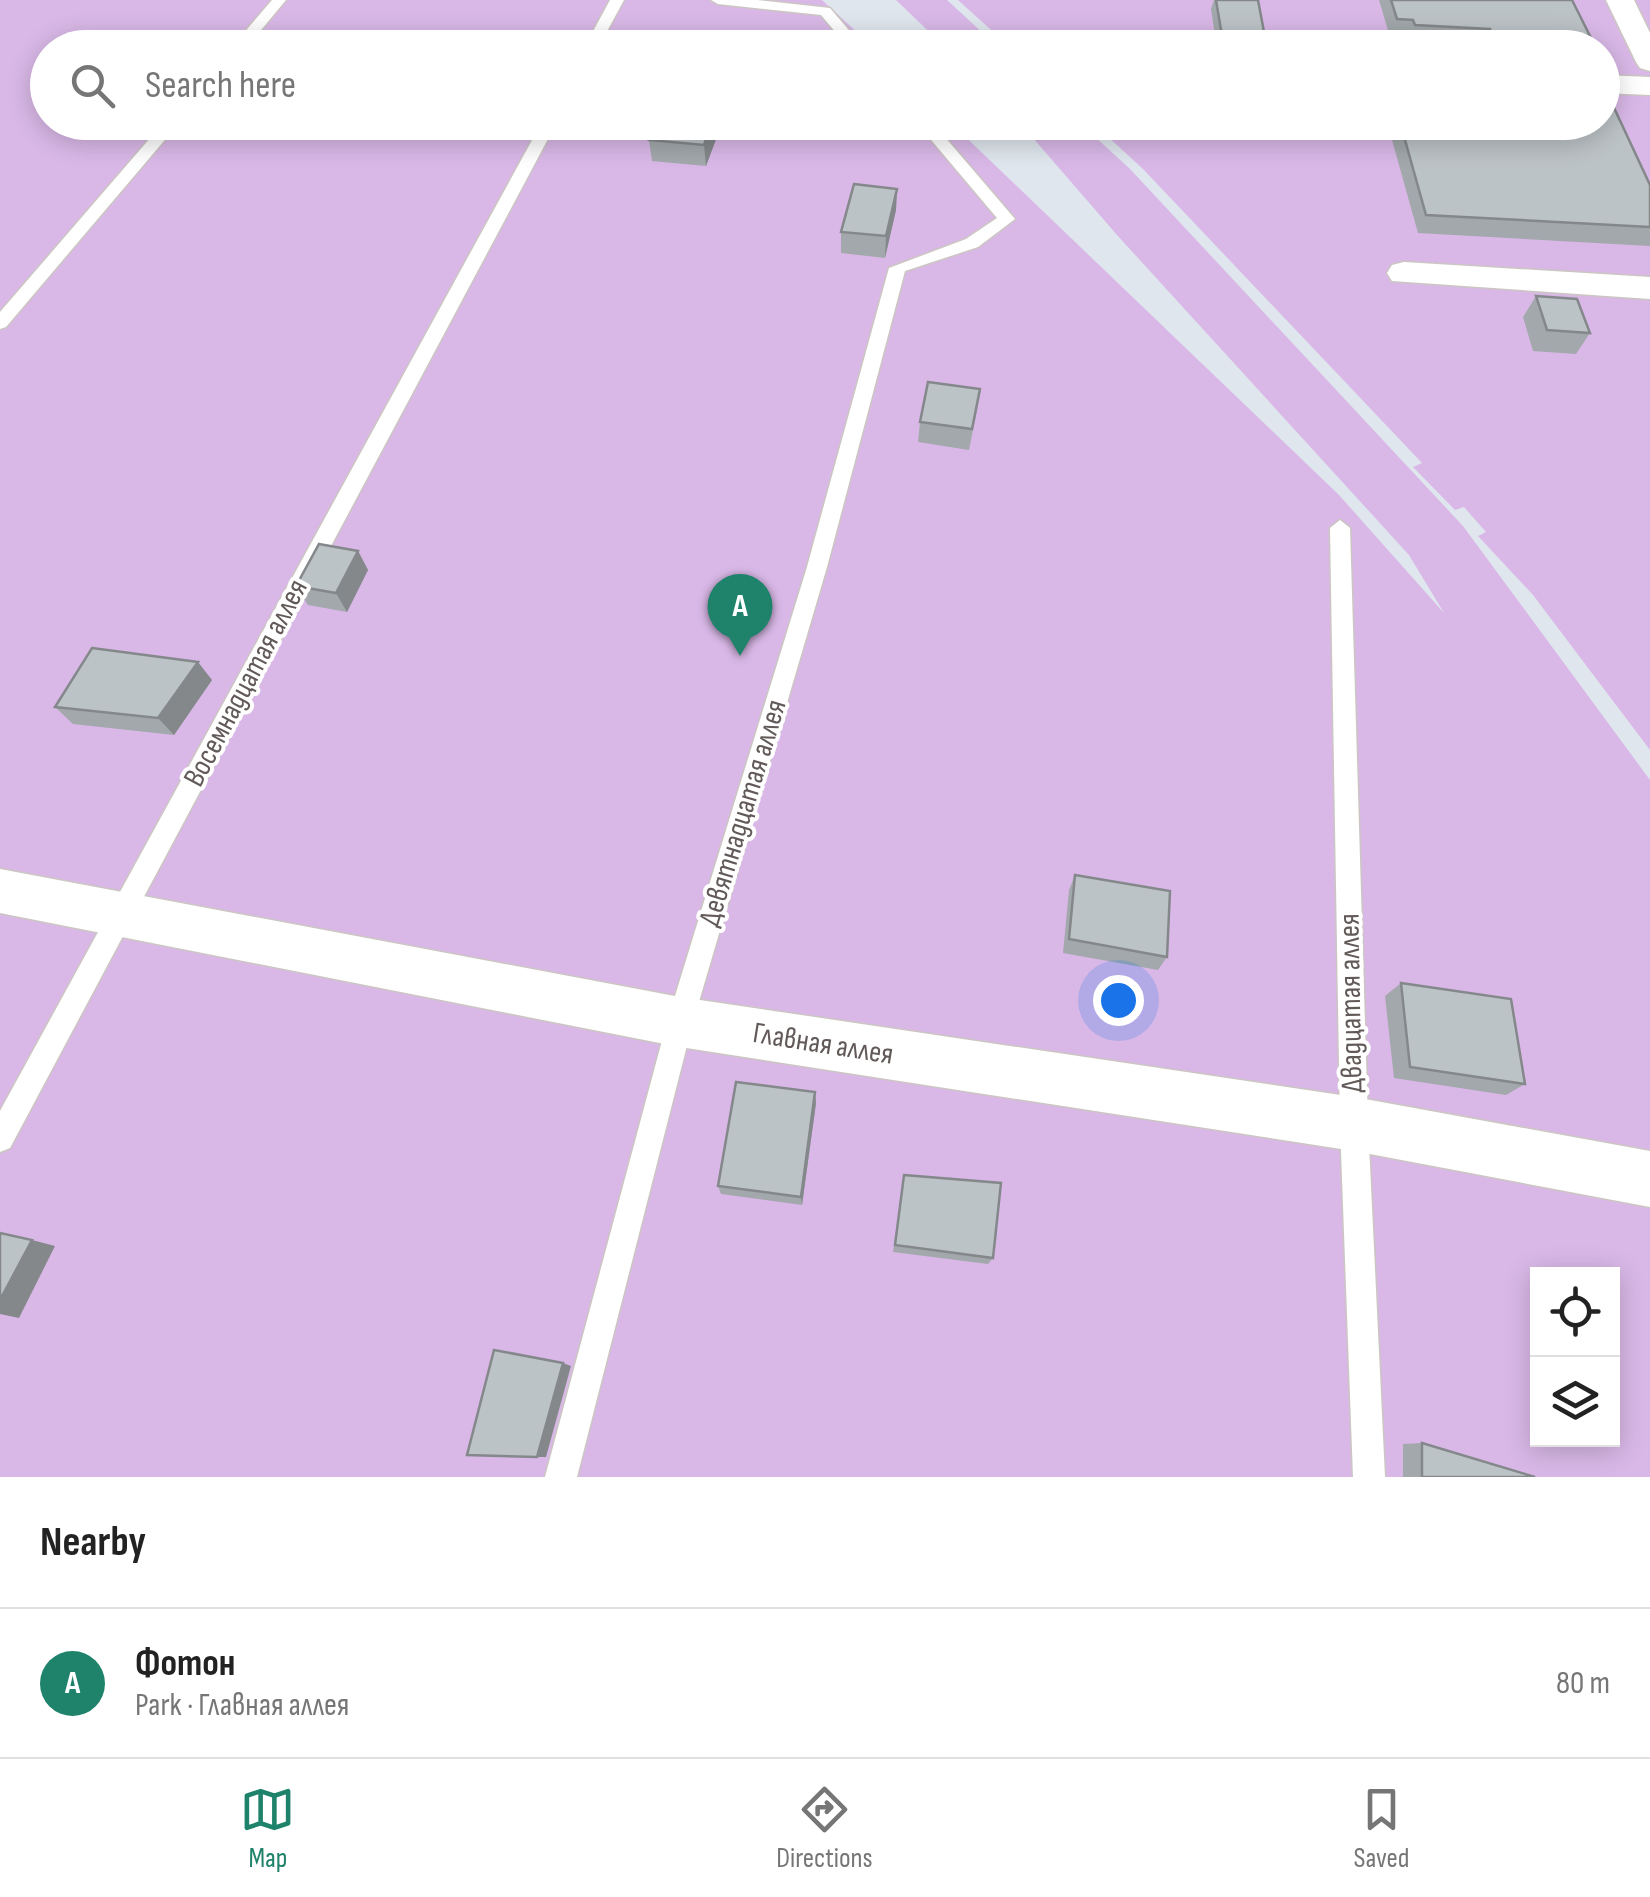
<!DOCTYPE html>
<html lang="en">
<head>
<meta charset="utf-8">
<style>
  body { margin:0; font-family:"Sofia Sans Condensed",sans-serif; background:#f6f6f6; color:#222 }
  .controls { position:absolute; right:30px; bottom:30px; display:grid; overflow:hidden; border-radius:0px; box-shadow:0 5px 25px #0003 }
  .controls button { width:90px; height:90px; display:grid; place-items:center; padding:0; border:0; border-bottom:2px solid #e0e0e0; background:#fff; color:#222; font:50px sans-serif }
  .you { position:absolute; left:1118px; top:1000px; width:35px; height:35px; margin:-25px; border:8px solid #fff; border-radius:50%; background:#1a73e8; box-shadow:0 0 0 15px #1a73e833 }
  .badge { display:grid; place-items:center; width:65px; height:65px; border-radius:50%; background:#1f826b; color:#fff; font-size:32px; font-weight:700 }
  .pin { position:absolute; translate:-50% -82px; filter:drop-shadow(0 2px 5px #0008) }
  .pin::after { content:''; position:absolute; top:52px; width:35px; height:30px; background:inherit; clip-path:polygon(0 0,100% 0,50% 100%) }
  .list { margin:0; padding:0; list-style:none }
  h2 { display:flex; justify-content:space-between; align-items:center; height:130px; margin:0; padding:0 40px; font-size:42px }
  h2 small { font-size:32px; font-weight:400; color:#767676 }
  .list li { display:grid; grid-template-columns:65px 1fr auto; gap:30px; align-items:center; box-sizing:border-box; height:150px; padding:0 40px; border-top:2px solid #e0e0e0 }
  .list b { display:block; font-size:38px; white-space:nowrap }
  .list p { margin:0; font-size:32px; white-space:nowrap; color:#767676 }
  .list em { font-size:32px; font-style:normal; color:#767676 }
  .icon { flex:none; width:55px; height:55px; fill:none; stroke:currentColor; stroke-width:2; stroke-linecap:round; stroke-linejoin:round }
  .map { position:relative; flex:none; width:1650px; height:1477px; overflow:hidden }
  .search { position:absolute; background:#fff; box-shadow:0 5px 25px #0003; left:30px; right:30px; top:30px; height:110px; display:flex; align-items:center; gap:25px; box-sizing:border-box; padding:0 35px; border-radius:55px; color:#767676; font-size:38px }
  .sheet { height:280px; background:#fff }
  nav { display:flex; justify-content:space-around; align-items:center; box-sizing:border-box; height:140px; border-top:2px solid #e0e0e0; background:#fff; font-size:28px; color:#767676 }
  nav a { display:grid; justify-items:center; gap:5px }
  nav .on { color:#1f826b }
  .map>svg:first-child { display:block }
  .green { fill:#d9b8e7; fill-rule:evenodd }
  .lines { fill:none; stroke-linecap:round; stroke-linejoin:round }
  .service-casing { stroke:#ccc6c3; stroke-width:3 }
  .minor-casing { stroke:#ccc6c3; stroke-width:3 }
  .service { fill:#fff; fill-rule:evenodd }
  .minor { fill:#fff; fill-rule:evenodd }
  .wall { fill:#a2a8ab }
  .shaded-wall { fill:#84888b }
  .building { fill:#bcc3c7; stroke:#84888b; stroke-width:2.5 }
  .labels { text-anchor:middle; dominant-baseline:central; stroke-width:8; stroke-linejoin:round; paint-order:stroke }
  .street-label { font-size:30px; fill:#625a58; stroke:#fff }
</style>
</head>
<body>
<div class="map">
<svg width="1650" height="1477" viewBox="0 0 1650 1477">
  <rect width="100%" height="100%" fill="#dfe6ed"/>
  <path class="green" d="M0,0H822L873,47L48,48V122L951,123L1339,495L1444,613L1409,555L1117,235L1020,123H1080L1130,169L1463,526L1650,780V1477H0ZM1538,1274H1612V1440H1538Z
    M896,0H947L998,47H945Z
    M958,0H1650V750L1533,595L1478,536L1486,532L1464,507L1455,510L1413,467L1422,463L1143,169L1093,123L1602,122V48L1010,47Z"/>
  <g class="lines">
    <defs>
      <path id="service" d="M272,0H286L246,48H231Z
        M610,0H624L598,48H584Z
        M711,0H758L830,8L864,48H849L821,15L718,4Z
        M164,122H180L6,327L0,329V312Z
        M542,122H557L10,1148L0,1152V1111Z
        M916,122H932L1015,219L978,247L905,271L827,567L693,1022L577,1477H545L667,1022L807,567L889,268L966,239L997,218Z
        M1340,520L1350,528L1368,1124L1385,1477H1353L1340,1124L1330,528Z"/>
      <path id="minor" d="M1606,0H1634L1650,33V71L1640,68L1636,62Z
        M1602,75L1650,77V95L1602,93Z
        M1404,262L1650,277V299L1392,281L1387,273L1392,265Z
        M0,869L680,997L1354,1097L1650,1151V1207L1354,1151L680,1047L0,913Z"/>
    </defs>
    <use href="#service" class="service-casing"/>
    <use href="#minor" class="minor-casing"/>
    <use href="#service" class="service"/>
    <use href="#minor" class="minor"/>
  </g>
  <path class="wall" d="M1214,0H1258L1267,48H1217L1211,9Z
    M1379,0H1572L1590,36L1585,45L1586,48H1482L1407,43L1406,38L1390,37Z
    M656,122H717L718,134L706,166L652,161L649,140Z
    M1228,122H1275L1274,127L1228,124Z
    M1387,122H1602L1650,185V246L1418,233Z
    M897,189L896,210L885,258L841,253V232Z
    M1536,296L1590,333L1576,354L1533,351L1523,317Z
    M977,410L969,450L918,442L920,422Z
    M358,551L368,570L347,612L308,605L296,586Z
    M212,680L174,735L73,724L55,707Z
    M1075,875L1167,957L1158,970L1063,953L1069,890Z
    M1401,983L1525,1084L1506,1095L1394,1078L1385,996Z
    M816,1103L802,1205L721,1194L718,1186Z
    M904,1175L993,1258L988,1264L893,1252Z
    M1422,1443L1535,1477H1403V1444Z"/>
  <path class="shaded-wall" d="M712,122H717L718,134L706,166L704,145Z
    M897,189L896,210L885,258L886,236Z
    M358,551L368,570L347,612L336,593Z
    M198,662L212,680L174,735L158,718Z
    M815,1092L816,1103L802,1205L801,1197Z
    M32,1240L55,1246L19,1318L0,1314V1300Z
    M563,1363L571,1366L546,1457H537Z"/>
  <path class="building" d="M1216,0H1258L1267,48H1224Z
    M1391,0H1572L1590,36L1581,35L1586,48H1497L1490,29L1415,25L1413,20L1397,19Z
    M1602,82L1650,185V227L1426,215L1400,122H1602Z
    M656,122H712L704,145L649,140Z
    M854,184L897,189L886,236L841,232Z
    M1536,296L1577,299L1590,333L1547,330Z
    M928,382L980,389L972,429L920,422Z
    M319,544L358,551L336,593L296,586Z
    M92,648L198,662L158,718L55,707Z
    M1075,875L1170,891L1167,957L1069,939Z
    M1401,983L1511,999L1525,1084L1410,1067Z
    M736,1082L815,1092L801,1197L718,1186Z
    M904,1175L1001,1183L993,1258L895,1245Z
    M0,1233L32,1240L0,1300Z
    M494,1350L563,1363L537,1457L467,1455Z
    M1422,1443L1535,1477H1422Z"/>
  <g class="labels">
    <g class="street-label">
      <text transform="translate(246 683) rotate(-62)">Восемнадцатая аллея</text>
      <text transform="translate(743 813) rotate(-73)">Девятнадцатая аллея</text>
      <text transform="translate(1351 1003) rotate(-91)">Двадцатая аллея</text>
      <text transform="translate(823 1044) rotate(9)">Главная аллея</text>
    </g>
  </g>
</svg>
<div class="controls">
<button><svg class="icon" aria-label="locate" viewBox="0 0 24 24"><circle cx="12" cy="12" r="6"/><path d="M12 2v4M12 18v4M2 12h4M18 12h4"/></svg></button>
<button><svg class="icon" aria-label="layers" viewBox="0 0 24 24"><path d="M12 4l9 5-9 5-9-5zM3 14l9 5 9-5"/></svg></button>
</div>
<div class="you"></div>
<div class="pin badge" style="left:740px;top:656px">A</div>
<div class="search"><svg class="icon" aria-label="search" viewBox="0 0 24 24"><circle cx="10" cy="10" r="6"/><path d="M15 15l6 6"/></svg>Search here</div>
</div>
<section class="sheet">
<h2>Nearby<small></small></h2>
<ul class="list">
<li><span class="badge">A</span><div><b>Фотон</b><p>Park · Главная аллея</p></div><em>80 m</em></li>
</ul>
</section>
<nav>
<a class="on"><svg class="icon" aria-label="map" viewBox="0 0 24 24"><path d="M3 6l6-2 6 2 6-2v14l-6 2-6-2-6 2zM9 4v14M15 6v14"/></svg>Map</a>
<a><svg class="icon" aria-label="directions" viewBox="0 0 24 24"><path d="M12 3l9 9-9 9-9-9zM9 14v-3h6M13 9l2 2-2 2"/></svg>Directions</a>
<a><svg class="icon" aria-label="saved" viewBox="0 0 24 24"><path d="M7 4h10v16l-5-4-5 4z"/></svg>Saved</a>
</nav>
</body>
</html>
